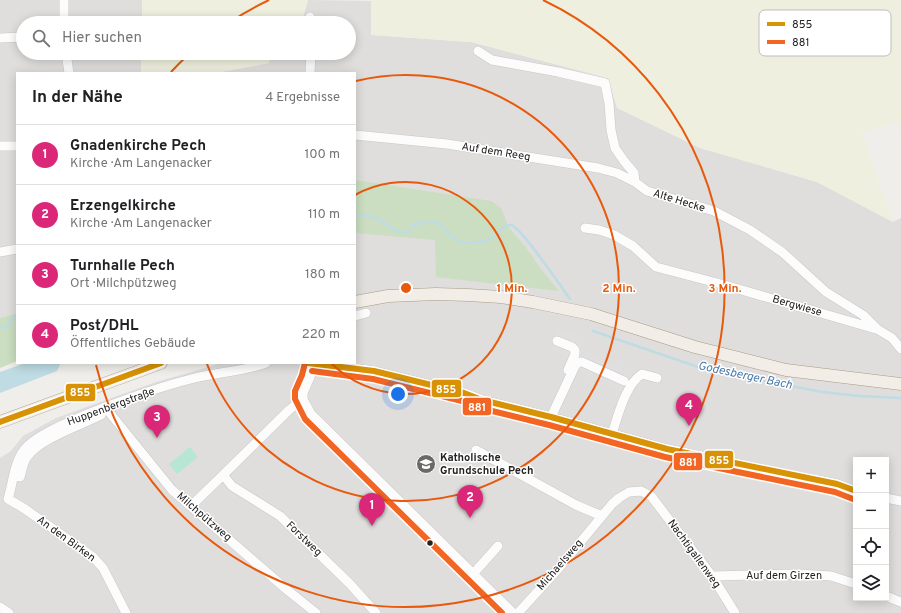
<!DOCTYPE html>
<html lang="de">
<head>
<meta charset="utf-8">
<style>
  body { margin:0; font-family:Overpass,sans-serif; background:#f6f6f6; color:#202124 }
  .controls { position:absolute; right:12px; bottom:12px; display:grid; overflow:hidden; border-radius:0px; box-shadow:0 2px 10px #0003 }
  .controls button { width:36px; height:36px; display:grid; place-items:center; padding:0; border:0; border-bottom:1px solid #e0e0e0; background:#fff; color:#202124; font:20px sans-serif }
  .you { position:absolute; left:398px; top:394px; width:14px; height:14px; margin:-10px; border:3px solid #fff; border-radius:50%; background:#1a73e8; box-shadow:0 0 0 6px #1a73e833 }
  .badge { display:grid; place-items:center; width:26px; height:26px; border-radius:50%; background:#db2777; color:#fff; font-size:13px; font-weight:700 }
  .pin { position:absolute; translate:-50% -33px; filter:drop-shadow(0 1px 2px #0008) }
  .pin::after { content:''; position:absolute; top:21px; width:14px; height:12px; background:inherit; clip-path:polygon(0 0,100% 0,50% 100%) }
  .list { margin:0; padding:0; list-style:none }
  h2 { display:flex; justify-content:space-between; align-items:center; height:52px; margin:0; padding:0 16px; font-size:17px }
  h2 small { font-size:13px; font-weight:400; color:#757577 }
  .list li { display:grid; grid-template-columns:26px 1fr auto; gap:12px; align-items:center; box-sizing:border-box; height:60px; padding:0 16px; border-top:1px solid #e0e0e0 }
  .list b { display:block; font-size:15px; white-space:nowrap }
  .list p { margin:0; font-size:13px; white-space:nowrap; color:#757577 }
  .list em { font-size:13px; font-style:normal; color:#757577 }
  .icon { flex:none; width:22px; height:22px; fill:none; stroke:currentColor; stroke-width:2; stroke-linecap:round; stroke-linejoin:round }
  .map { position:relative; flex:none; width:901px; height:613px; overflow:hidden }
  .search { position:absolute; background:#fff; box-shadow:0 2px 10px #0003; left:16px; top:16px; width:340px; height:44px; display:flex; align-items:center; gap:10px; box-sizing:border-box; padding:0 14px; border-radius:22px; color:#757577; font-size:15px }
  .panel { position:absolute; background:#fff; box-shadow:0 2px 10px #0003; left:16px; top:72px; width:340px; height:292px; border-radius:0px }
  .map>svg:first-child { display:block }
  .residential { fill:#dfdedc; fill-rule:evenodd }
  .farmland { fill:#efefdf }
  .forest { fill:#cbdec1 }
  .pitch { fill:#b7e6d2 }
  .parking { fill:#e0dfde }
  .water { fill:#bfdbe3 }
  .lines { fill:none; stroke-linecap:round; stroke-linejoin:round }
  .stream { stroke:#bfdbe3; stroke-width:2.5 }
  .minor-casing { stroke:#c9c8c7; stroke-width:10 }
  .major-casing { stroke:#a79c86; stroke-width:13 }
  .minor { stroke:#fdfcfc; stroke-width:9 }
  .major { stroke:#f3ede7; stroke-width:12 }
  .bus-1-casing { stroke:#fff; stroke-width:9 }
  .bus-2-casing { stroke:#fff; stroke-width:9 }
  .bus-1 { stroke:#d79205; stroke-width:6 }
  .bus-2 { stroke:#f26522; stroke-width:6 }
  .ring { fill:none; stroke:#e8590c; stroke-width:2 }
  .bus-dot { fill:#222; stroke:#fff; stroke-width:1.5 }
  .labels { text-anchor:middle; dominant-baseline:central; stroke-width:3; stroke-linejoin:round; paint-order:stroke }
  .street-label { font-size:11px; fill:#222; stroke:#fff }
  .poi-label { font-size:11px; font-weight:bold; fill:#222; stroke:#fff; text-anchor:start }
  .water-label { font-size:12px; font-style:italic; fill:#4a7aab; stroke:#fff }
  .key { fill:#fff; stroke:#bdbdbd; stroke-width:1 }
  .key-label { font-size:11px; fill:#222 }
  .centre { fill:#e8590c; stroke:#fff; stroke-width:2 }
  .ring-label { font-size:12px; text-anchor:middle; font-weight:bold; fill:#e8590c; stroke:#fff; stroke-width:3; stroke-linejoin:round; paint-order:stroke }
  .line-badge { stroke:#fff; stroke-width:1.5 }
  .badge-label { font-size:11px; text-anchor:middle; font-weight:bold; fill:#fff }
</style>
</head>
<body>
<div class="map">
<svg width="901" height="613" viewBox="0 0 901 613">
  <rect width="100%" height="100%" fill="#f0eeeb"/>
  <path class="residential" d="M0,0H142V23H23V53H141V73H17V313L0,318Z
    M308,0L371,1V35L471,42L608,78L617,108L700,148L817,182L893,222L901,218V613H0V458L11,451L23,436L56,418L156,382L222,363H355V73H215L269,63V53H349V23H270V19L303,17ZM856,460H886V598H856Z"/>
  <path class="farmland" d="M142,0H308L303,17L270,19V23H142Z
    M367,0H901V135L899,122L862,132L893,222L817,182L700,148L617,107L608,78L471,42L371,35V1Z
    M141,53H269V63L215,73H141Z"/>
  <path class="forest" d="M355,180L491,201L501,208L509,228L525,246L541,269L559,291L436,277L435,240L355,233Z
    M17,313V361L0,368V318Z"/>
  <path class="pitch" d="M190,447L198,457L177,474L169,464Z"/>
  <path class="parking" d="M558,329L585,338L575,361L552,350L551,347Z
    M585,350L631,373L621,392L578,372L581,365L582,357Z
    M149,394L152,402L123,414L120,406Z
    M535,417L556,422L554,430L534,424Z
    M560,424L597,434L593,436L561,428Z"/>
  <path class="water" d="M25,363H61L57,371L0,393V372Z"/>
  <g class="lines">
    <path class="stream" d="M355,217C378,208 394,237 406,232C410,231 412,226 414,224L434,222L438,223C444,229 451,238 459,241C467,245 486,242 494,237C499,233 504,224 511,225C522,228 561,287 570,299
      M0,326L4,329C10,326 10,318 17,316
      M593,331L704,369L822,392L859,396L901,398"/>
    <defs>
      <path id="minor" d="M64,0V23
        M310,17V23
        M0,38L23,37
        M478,51L492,60L558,72L605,83L609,103L611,130L615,148L624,161L634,173L635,182
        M66,53L69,73
        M310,73L311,53
        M355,135L447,144L598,168L617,173L635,182L647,191L714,211L750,230L782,252L826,292L863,315L877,329L892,338L901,349
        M0,146H17
        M585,228L599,230L614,235L633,246L656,267L721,284L876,329
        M0,252L17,249
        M355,316L366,313
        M557,341L572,347L575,350V354L568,370
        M308,363L374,371L464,393L482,400L551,417L667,449L794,476L837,484L856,491
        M313,363L310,377L303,393V399L311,414L513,613
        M303,399L289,410L223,475L232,486L280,516L350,584L376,613
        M107,407L109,412L172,490L286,589L316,613
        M551,417L575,366L578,362H582L624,381
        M612,434C618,416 625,385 642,374L657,378
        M476,450L576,505L602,516
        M20,477C22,471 23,462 27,457C39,439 81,425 101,415
        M886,498L901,501
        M8,499C13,483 14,463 24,450C40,426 159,387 191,379C216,372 242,372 266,363
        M8,499L25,509L93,557L103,568L126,613
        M191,506L223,475
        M473,574L498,546
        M712,576L799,574L831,576L856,584
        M886,596L901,602
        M0,607L9,613
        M518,613L559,568L612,504L619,498L629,492L641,491L651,496L712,576L735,613"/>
      <path id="major" d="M355,302L388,296L436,294L468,295L501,297L533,302L591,314L695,347L786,370L901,384
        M0,422L161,363"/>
    </defs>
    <use href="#minor" class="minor-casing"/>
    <use href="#major" class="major-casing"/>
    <use href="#minor" class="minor"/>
    <use href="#major" class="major"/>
    <defs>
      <path id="bus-1" d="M308,363L374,371L464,393L482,400L551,417L667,449L837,484L856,491
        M0,422L161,363"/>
      <path id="bus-2" d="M305,363L302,375L295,391V399L305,419L502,613
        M312,371L373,379L462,401L480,408L549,425L665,457L835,492L853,499"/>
    </defs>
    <use href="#bus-1" class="bus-1-casing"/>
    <use href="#bus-2" class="bus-2-casing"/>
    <use href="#bus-1" class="bus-1"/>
    <use href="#bus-2" class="bus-2"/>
  </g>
  <g class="ring">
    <path d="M355 195A106 106 0 1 1 332 364"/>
    <path d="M356 81A213 213 0 1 1 207 364"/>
    <path d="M171 72A319 319 0 0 1 188 55M230 22A319 319 0 0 1 269 0M543 0A319 319 0 1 1 96 365"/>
  </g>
  <defs>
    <symbol id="school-disc" viewBox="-11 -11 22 22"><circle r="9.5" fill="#6a6968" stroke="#fff"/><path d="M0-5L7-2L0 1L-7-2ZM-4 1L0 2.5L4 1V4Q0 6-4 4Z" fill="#fff"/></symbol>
  </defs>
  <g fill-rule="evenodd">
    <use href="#school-disc" x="415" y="453" width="22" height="22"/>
  </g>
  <circle class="bus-dot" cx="430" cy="543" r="3.5"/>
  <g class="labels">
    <g class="street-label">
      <text transform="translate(496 152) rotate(9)">Auf dem Reeg</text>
      <text transform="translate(679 201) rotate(17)">Alte Hecke</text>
      <text transform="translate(797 306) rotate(16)">Bergwiese</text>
      <text transform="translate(111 407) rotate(-20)">Huppenbergstraße</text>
      <text transform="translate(204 517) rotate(41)">Milchpützweg</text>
      <text transform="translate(66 539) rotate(36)">An den Birken</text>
      <text transform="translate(304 539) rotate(44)">Forstweg</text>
      <text transform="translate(694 554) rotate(54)">Nachtigallenweg</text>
      <text transform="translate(560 565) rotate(-49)">Michaelsweg</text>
      <text x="784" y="576">Auf dem Girzen</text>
    </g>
    <g class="poi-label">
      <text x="440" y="458">Katholische<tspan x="440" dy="13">Grundschule Pech</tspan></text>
    </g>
    <g class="water-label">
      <text transform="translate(745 376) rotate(12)">Godesberger Bach</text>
    </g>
  </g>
  <rect x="759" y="10" width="132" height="46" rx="6" class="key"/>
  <rect x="767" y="22" width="18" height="4" fill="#d79205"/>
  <rect x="767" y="40" width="18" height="4" fill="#f26522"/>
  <g class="key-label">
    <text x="792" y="28">855</text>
    <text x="792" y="46">881</text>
  </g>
  <circle cx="406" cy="288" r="6" class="centre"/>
  <g class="ring-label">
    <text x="512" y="292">1 Min.</text>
    <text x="619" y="292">2 Min.</text>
    <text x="725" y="292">3 Min.</text>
  </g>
  <g class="line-badge">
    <rect x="431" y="379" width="31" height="19" rx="4" fill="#d79205"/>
    <rect x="65" y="383" width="31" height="19" rx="4" fill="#d79205"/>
    <rect x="462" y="397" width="30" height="19" rx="4" fill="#f26522"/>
    <rect x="704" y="450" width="30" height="19" rx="4" fill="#d79205"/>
    <rect x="673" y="452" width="30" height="19" rx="4" fill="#f26522"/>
  </g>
  <g class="badge-label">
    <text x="446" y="393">855</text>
    <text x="80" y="396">855</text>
    <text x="477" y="411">881</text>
    <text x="719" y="464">855</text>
    <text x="688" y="466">881</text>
  </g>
</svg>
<div class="controls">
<button>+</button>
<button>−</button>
<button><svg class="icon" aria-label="locate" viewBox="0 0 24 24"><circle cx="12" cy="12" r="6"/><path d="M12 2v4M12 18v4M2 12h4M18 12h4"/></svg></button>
<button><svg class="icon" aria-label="layers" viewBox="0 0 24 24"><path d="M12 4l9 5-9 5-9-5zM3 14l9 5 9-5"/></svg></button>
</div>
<div class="you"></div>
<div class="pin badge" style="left:372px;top:526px">1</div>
<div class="pin badge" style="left:470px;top:518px">2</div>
<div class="pin badge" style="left:157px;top:438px">3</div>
<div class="pin badge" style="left:689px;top:426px">4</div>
<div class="search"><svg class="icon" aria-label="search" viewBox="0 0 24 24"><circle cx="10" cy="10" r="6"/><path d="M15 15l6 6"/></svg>Hier suchen</div>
<section class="panel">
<h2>In der Nähe<small>4 Ergebnisse</small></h2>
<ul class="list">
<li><span class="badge">1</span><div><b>Gnadenkirche Pech</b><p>Kirche · Am Langenacker</p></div><em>100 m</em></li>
<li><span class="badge">2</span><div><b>Erzengelkirche</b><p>Kirche · Am Langenacker</p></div><em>110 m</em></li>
<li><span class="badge">3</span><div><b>Turnhalle Pech</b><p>Ort · Milchpützweg</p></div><em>180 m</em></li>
<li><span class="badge">4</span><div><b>Post/DHL</b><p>Öffentliches Gebäude</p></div><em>220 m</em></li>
</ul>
</section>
</div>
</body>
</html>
